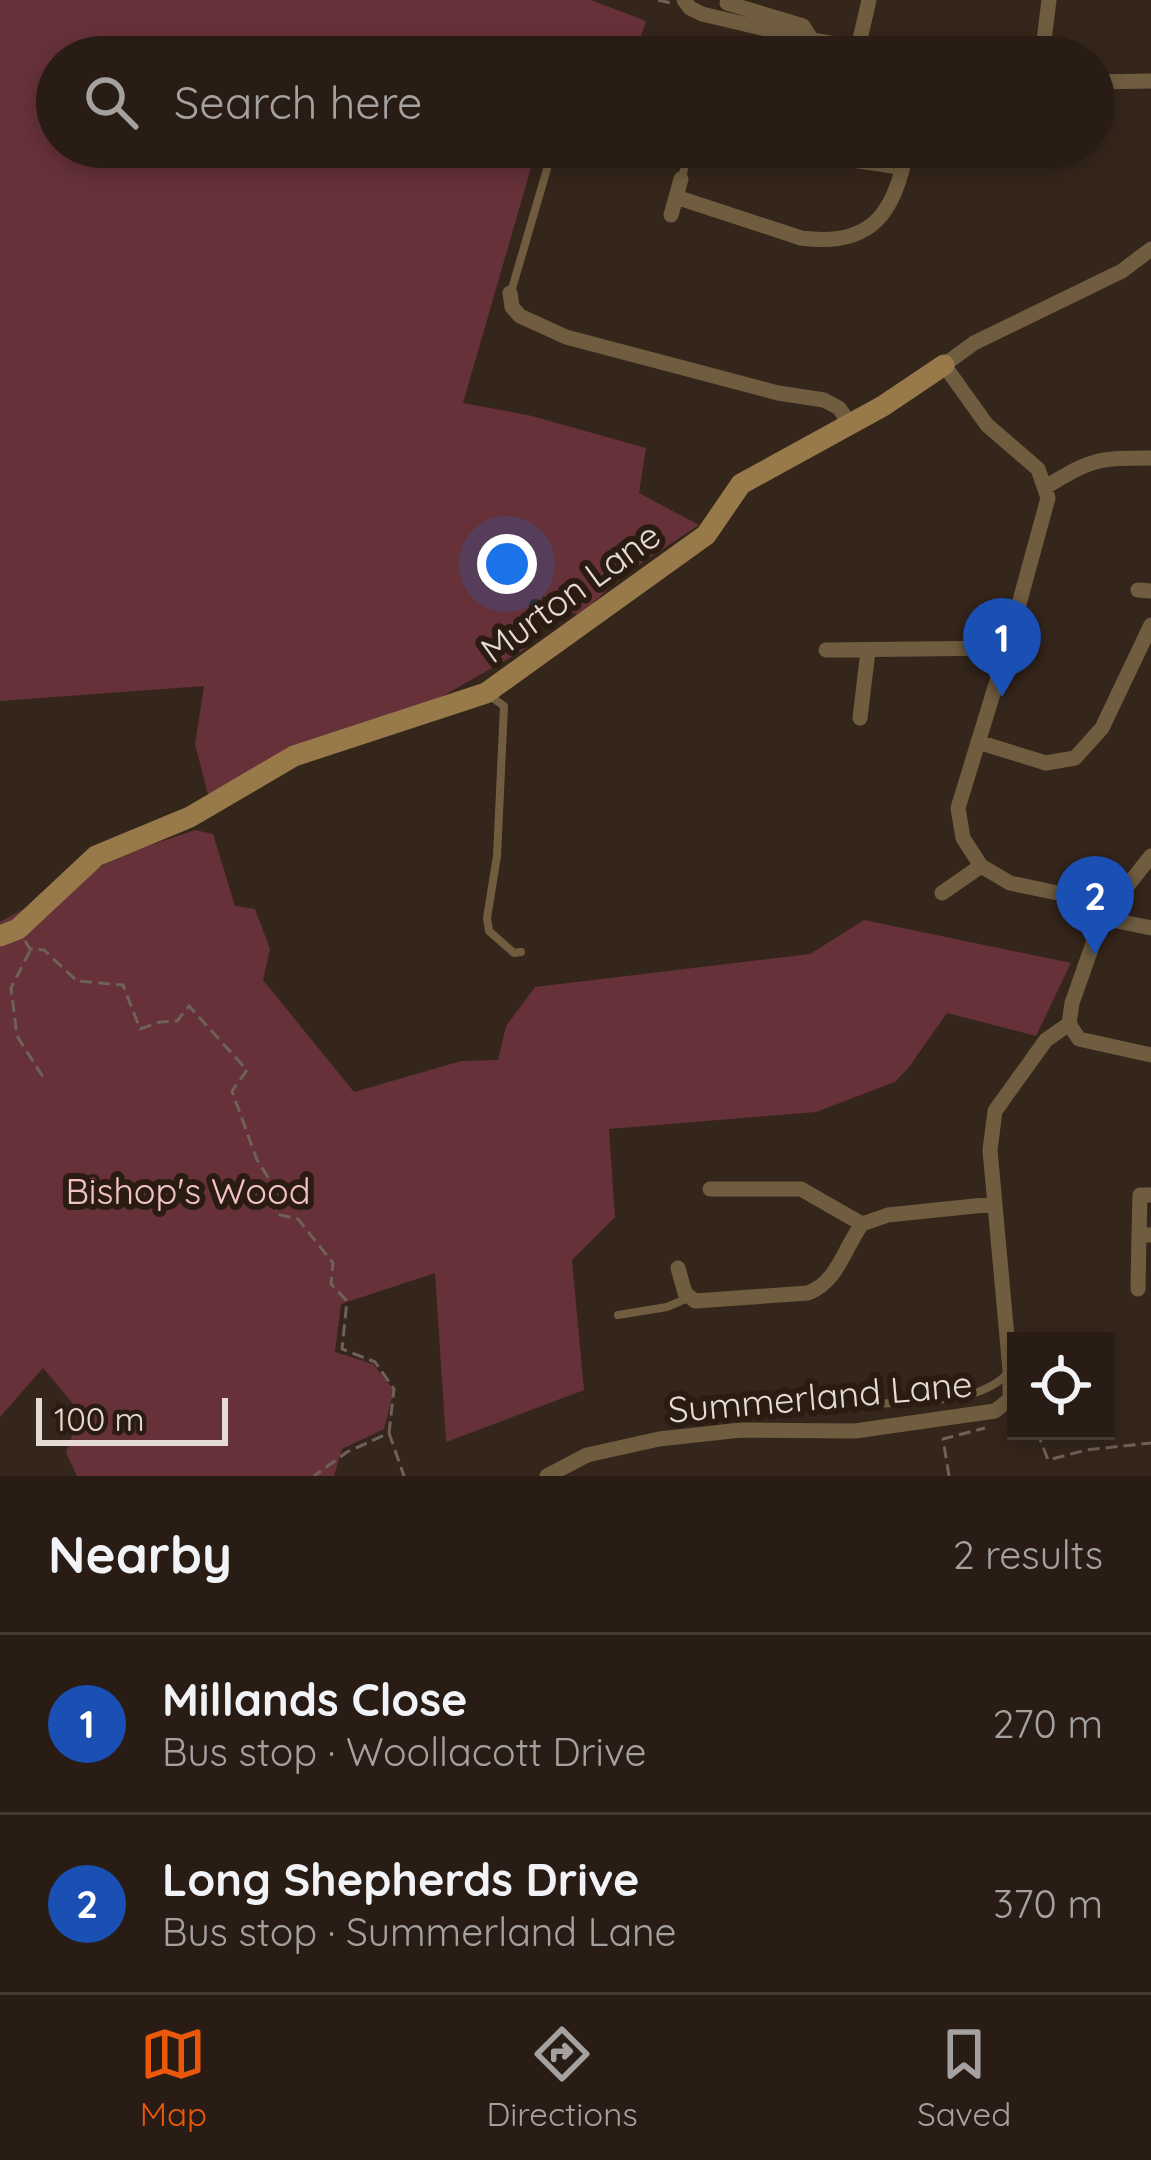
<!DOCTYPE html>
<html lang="en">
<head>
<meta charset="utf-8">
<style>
  body { margin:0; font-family:Quicksand,sans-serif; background:#30251d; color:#f1f3f6 }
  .controls { position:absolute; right:36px; bottom:36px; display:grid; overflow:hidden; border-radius:0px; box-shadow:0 6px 18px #0003 }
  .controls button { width:108px; height:108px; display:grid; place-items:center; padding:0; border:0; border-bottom:3px solid #443a34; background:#281c14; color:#f1f3f6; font:60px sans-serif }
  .scale { position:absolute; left:36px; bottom:30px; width:192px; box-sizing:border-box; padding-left:12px; border:6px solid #e5dbd4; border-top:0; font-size:33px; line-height:42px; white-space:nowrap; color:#e5dbd4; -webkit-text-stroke:9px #2b1c12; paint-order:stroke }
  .you { position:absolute; left:507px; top:564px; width:42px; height:42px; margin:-30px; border:9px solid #fff; border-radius:50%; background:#1a73e8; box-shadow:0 0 0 18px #1a73e833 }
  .badge { display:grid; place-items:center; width:78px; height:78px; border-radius:50%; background:#ea580c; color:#fff; font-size:39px; font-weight:700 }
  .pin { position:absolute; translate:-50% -99px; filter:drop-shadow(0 3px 6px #0008) }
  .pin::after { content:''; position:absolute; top:63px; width:42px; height:36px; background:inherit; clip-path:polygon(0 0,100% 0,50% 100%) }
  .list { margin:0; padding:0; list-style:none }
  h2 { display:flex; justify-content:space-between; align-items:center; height:156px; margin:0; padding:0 48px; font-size:51px }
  h2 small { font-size:39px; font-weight:400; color:#a5a1a0 }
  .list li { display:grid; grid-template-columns:78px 1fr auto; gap:36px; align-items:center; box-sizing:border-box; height:180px; padding:0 48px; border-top:3px solid #443a34 }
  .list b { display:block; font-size:45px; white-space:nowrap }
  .list p { margin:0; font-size:39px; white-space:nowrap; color:#a5a1a0 }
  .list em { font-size:39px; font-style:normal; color:#a5a1a0 }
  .icon { flex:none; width:66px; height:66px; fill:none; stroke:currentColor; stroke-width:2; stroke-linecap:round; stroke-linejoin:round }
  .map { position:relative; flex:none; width:1151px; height:1476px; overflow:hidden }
  .search { position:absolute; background:#281c14; box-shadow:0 6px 18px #0003; left:36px; right:36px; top:36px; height:132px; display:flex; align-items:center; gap:30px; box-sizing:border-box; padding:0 42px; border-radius:66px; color:#a5a1a0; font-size:45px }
  .sheet { height:516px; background:#281c14 }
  nav { display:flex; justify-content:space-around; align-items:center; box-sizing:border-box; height:168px; border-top:3px solid #443a34; background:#281c14; font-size:33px; color:#a5a1a0 }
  nav a { display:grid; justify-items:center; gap:6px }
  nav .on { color:#ea580c }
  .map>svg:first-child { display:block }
  .green { fill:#663139 }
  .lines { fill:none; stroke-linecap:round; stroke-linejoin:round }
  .path { stroke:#6f6158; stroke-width:3; stroke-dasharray:12 6; stroke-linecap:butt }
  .lane { stroke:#705d40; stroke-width:8 }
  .street { stroke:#705d40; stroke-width:15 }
  .secondary { stroke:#97794a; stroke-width:21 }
  .labels { text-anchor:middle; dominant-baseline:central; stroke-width:12; stroke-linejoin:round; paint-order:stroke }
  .street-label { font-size:36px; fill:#e5dbd4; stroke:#2b1c12 }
  .park-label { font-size:36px; fill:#f2c2c6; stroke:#2b1c12 }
</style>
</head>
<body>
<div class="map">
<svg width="1151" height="1476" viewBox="0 0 1151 1476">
  <rect width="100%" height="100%" fill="#35261b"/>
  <path class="green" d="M0,0H591L646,21L634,57H57V147H537L463,403L532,416L646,448L639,493L699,525L622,576L579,616L543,596L527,648L441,697L209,798L195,744L204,686L0,701Z
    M195,830L213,834L235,906L255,909L270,949L263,980L354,1092L461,1061L498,1060L506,1026L535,987L810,954L864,920L1071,963L1036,1036L947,1013L909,1067L895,1082L816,1112L609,1129L615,1217L572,1260L584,1390L446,1442L435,1273L341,1304L335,1352L373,1364L394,1390L384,1429L342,1449L334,1476H77L66,1453L80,1412L43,1368L0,1417V922L124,854Z"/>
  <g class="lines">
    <path class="path" d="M658,0L671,3
      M25,941L30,949L44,950L77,981L123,985L140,1029L160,1022L177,1021L189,1006L247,1070L232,1091L257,1160L278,1193L276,1214L298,1219L333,1263L331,1284L347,1301L342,1349L375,1362L394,1389L389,1433L347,1452L314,1476
      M30,951L11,988L17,1036L43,1077
      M1037,1431L1048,1460L1086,1450L1151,1443
      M389,1433L404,1476
      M949,1476L943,1439L985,1428"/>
    <path class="lane" d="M756,147L767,151L902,171
      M682,177L690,147
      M511,292L547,169
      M487,694L504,706L497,856L487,918L489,931L514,953L521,952
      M618,1315L667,1307L688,1298
      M878,1404C918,1400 977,1405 1007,1374"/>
    <path class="street" d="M684,0L690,8L702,14L812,40L910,57
      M728,0L727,3L803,26L812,40
      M858,48L869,0
      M1042,57L1049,0
      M1094,82L1151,81
      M681,179L676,197L801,238C873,248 896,211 907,147
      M671,215L676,197
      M1151,249L1122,271L974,343L944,365L987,425L1038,469L1048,498L1007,648L958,808L963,838L981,866L1010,883L1067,895L1083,902L1102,918L1151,928
      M510,293L512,307L520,316L566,337L778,393L824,400L839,408L850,424
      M1046,487C1090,459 1099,458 1151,458
      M1138,590L1151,591
      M826,650L1007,648
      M860,718L868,651
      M978,742L1046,763L1075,758L1102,728L1151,625
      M942,893L981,866
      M1069,1024L1079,1039L1151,1055
      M710,1189H801L862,1224L888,1215L994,1204
      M1151,1195H1140L1139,1234L1151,1235
      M678,1268L685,1293L695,1301L808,1293C838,1282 844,1248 862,1224
      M1138,1289L1139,1234
      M547,1476L587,1455L659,1439L741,1430L855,1431L995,1411L1010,1399V1370L990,1150L995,1111L1046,1040L1069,1024L1072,1003L1102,918L1151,856"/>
    <path class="secondary" d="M0,936L18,929L96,856L190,817L294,756L486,693L706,535L741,484L883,406L944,365"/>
  </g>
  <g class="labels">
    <g class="street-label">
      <text transform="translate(570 592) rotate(-36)">Murton Lane</text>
      <text transform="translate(820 1396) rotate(-5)">Summerland Lane</text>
    </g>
    <g class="park-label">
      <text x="188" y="1190">Bishop's Wood</text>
    </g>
  </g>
</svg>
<div class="controls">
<button><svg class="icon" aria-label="locate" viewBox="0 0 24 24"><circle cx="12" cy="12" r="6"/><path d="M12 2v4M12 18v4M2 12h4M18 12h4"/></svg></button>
</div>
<div class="scale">100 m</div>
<div class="you"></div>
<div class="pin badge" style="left:1002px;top:697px;background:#1a4fb4">1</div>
<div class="pin badge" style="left:1095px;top:955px;background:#1a4fb4">2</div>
<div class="search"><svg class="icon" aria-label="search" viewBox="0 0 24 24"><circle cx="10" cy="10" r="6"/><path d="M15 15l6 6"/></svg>Search here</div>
</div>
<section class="sheet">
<h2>Nearby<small>2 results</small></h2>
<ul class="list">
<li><span class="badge" style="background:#1a4fb4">1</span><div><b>Millands Close</b><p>Bus stop · Woollacott Drive</p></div><em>270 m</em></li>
<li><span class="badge" style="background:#1a4fb4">2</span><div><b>Long Shepherds Drive</b><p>Bus stop · Summerland Lane</p></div><em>370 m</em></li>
</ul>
</section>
<nav>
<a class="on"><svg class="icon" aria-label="map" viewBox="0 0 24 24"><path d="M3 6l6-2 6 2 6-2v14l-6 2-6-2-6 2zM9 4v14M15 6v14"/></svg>Map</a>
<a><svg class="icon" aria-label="directions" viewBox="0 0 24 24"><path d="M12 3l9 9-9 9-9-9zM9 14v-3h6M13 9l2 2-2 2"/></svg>Directions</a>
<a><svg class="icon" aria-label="saved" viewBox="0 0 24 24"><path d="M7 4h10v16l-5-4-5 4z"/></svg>Saved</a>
</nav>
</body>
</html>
